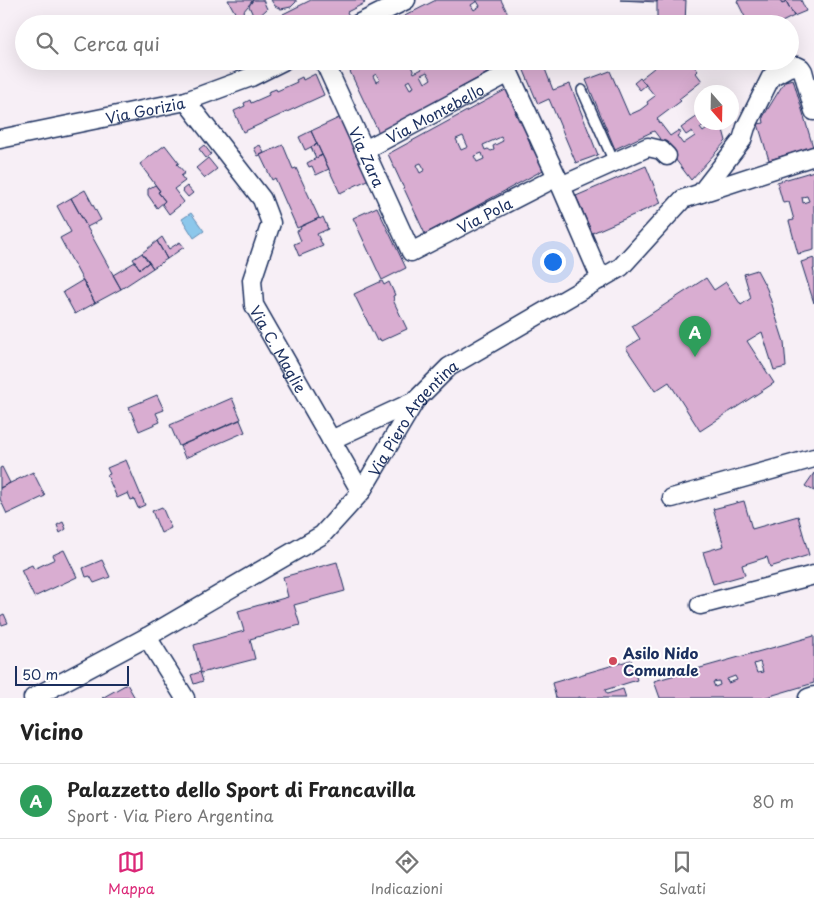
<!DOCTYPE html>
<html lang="it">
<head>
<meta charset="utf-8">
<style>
  body { margin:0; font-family:"Playpen Sans",sans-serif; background:#f6f6f6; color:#222 }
  .compass { position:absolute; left:694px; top:85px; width:45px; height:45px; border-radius:50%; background:#fff; box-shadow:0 5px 20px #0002; rotate:160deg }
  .scale { position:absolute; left:15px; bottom:12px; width:114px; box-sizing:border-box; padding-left:5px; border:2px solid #1b2f5e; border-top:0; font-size:14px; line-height:18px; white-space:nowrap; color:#1b2f5e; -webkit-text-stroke:4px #fff; paint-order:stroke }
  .you { position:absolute; left:552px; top:261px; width:18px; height:18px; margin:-12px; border:4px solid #fff; border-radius:50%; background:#1a73e8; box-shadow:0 0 0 8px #1a73e833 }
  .badge { display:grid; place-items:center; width:32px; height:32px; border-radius:50%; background:#db2777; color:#fff; font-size:16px; font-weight:700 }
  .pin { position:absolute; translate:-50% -41px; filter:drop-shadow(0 1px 2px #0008) }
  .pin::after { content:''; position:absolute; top:26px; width:18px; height:15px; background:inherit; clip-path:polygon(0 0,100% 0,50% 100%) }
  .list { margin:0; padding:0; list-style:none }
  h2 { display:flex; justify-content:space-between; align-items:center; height:65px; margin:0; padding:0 20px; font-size:21px }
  h2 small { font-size:16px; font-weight:400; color:#767676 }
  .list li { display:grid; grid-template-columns:32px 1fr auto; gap:15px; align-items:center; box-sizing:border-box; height:75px; padding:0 20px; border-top:1px solid #e0e0e0 }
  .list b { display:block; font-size:19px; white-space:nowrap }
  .list p { margin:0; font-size:16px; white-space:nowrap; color:#767676 }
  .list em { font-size:16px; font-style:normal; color:#767676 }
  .icon { flex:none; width:28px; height:28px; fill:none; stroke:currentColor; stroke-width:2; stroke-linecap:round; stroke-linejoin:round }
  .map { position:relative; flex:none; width:814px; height:698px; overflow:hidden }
  .search { position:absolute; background:#fff; box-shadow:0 5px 20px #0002; left:15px; right:15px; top:15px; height:55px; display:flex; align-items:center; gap:12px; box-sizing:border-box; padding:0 18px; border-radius:28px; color:#767676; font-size:19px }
  .sheet { height:140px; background:#fff }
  nav { display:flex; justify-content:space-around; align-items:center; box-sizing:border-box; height:70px; border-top:1px solid #e0e0e0; background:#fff; font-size:14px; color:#767676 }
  nav a { display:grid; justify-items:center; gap:2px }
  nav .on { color:#db2777 }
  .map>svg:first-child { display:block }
  .water { fill:#8cc7eb; stroke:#5f8ab3 }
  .building { fill:#d9add1; stroke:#1b2f5e; fill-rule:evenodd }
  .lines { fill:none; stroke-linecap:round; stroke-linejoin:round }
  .service-casing { stroke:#1b2f5e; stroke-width:12 }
  .minor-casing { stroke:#1b2f5e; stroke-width:21 }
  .service { stroke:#fff; stroke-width:9 }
  .minor { stroke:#fff; stroke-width:18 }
  .poi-dot { fill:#d1495b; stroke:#fff; stroke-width:2 }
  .labels { text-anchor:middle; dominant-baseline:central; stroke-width:4; stroke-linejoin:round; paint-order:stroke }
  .street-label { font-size:15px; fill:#1b2f5e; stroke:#fff }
  .poi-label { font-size:15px; font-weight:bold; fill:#1b2f5e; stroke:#fff; text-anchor:start }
</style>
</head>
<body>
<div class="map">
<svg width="814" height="698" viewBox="0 0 814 698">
  <rect width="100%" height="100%" fill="#f7eff6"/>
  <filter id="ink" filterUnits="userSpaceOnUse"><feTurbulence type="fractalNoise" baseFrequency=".02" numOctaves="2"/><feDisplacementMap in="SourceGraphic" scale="10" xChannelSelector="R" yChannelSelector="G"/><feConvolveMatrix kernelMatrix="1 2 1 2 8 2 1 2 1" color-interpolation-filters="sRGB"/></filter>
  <g filter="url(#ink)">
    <path class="water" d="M191,213L204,231L194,238L182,219Z"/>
    <path class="building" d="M228,0H253L238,18Z
      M253,0H263L267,9L255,20L249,6Z
      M271,0H296V2L291,7L281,9L275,6Z
      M311,0H363L365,3L347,12L349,16L340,20L338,17L324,24H288L283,14Z
      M436,0H501L513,24H492L490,20L483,24H389ZM477,1L480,6L474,10L471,5Z
      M620,0H657V2Z
      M657,0H686L685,24L657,22Z
      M740,0H780L782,4L786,1L794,16L778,24H742L740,21L746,19L737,1Z
      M780,0H801L806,11L794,16L786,1L782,4Z
      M345,61H509L379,133ZM418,62L422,69L414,73L411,66ZM427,72L431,79L425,83L421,75ZM376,74L380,80L376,82L373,76ZM410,80L414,87L410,89L406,82Z
      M520,61H542L553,90L570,84L598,155L576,163L549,99L538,104Z
      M674,61H690L698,71L696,73L702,81L679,99L681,101L657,119L670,136L679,130L681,133L677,136L683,144L695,136L692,131L686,135L681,128L702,113V122H707L700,128L703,132L711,126L708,122H721L726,141L691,180L654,131L615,149L586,80L610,71L629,115L640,110L648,104L647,102L655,96L641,79L646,75H645L659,64L661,67L667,62L669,65Z
      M315,74L324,95L243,132L234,111L245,106L244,103L250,100L251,103L269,95L268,92L276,89L277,91L297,82L296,80L302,77L303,80Z
      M640,78L646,85L640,90L634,83Z
      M793,79L813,147L769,160L758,124L764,123L763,117L785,81Z
      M509,88L519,110L515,112L519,121L524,119L533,139L529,141L532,150L537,148L547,168L425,234L388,154ZM463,136L468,147L461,150L456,139ZM501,137L503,141L493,146L494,150L491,151L488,149L485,150L483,145ZM482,153L484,159L477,162L474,156ZM421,163L425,170L420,173L416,165Z
      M341,117L369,179L340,193L311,131Z
      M311,131L317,144L305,150L299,137Z
      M317,144L322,155L316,158L311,147Z
      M165,145L179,163L177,164L185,173L181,176L185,181L174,189L184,202L169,214L162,204L165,201L158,192L160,191L140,164Z
      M204,145L211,154L206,158L199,149Z
      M260,145L264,153L258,156L254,148Z
      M283,145L293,169L296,168L319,218L297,228L275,178L272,180L260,155Z
      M322,155L329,169L316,175L312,166L309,167L307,163Z
      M208,158L217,169L205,178L196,168Z
      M646,166L661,203L592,233L576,196Z
      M814,171V250L798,254L789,221L794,220L789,202L783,203L777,182ZM807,196L809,201L803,203L802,197Z
      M155,185L160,191L158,192L165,201L157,208L148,195V189Z
      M187,186L193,193L188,197L182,190Z
      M85,190L101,220L87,227L71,198Z
      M71,198L121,289L95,303L60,238L71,232L57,206Z
      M377,207L406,268L382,280L353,218Z
      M323,217L328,229L317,234L323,246L299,256L294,244L301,241L297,231L301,229L300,227L319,218L320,219Z
      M162,237L169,249L180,242L184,247L167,259L157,241Z
      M157,241L167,259L153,268L142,253Z
      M142,253L149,262L140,269L133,259Z
      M814,258V269H813L814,273V303L801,262Z
      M135,262L140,269L149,262L153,268L121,289L113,275Z
      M757,270L767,289L784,342L786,367L774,370L762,332L747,341L774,383L700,431L669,382L655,391L626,348L640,339L632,326L706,278L714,290L726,282L741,305L751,298L744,274Z
      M83,280L95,303L75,314L63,292Z
      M382,281L384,285L389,282L395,295L393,296L394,300H393L407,329L381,341L380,339L377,341L354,294Z
      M157,395L164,410L156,413L160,422L139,431L129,407Z
      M232,398L241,419L179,446L170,425Z
      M240,420L245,432L185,458L180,446Z
      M126,460L145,505L138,508L134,499L131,500L128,493L117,498L107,475L110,474L107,468Z
      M2,467L10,483L0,488V468Z
      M33,472L45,496L7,514L0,499V488Z
      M814,473V491L805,486Z
      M744,501L752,529L798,516L809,555L770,567L767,557L742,565L745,575L713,584L703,552L724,546L713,509Z
      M162,507L171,528L161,533L152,511Z
      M63,522L66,529L60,533L57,525Z
      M64,550L77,577L34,597L21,570L32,565L34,569L55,559L53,555Z
      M102,560L110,577L94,583L90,576L86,577L83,568Z
      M337,562L345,591L294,605L300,625L250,639L255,659L201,673L194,645L244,631L238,611L288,597L283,577Z
      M4,614L8,623L2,625L0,621V616Z
      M814,636V683L763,698H660L654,681ZM760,662L763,672L757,673L754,664ZM735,676L737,680L728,683L727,679ZM719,681L720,685L715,687L713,682Z
      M631,660L637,680L605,690L607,694L623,689L626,698H580V697L576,698H556L552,683Z
      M200,672L203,681L194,684L191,675Z
      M127,684L135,698H102Z"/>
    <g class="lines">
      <defs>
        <path id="service" d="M582,90L614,162"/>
        <g id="minor">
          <path d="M358,24L406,0"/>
          <path id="s1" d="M324,61L411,252L557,177"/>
          <path id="s2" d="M186,101L262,199L271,223L252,280L254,305L361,492"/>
          <path id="s3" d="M0,139L186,101L251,77L283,61"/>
          <path id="s4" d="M365,150L509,73L557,177L601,279"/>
          <path d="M561,186L648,147L661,150L667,156"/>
          <path d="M701,193L742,140L746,127L771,77L789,67L797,66L801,68L803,71L814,111"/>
          <path d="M331,440L415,401"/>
          <path d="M672,498L814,458"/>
          <path d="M700,605L814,575"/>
          <path d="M147,637L185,698"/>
          <path id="s5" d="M33,698L147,637L322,535L361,492L415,401L449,367L621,267L683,199L814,156"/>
          <path d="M808,698L814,696"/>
        </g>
      </defs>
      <use href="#service" class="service-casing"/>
      <use href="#minor" class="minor-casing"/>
      <use href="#service" class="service"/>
      <use href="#minor" class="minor"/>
    </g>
  </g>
  <circle class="poi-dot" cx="613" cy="661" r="5"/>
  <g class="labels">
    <g class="street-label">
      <text stroke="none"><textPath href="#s3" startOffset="148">Via Gorizia</textPath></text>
      <text stroke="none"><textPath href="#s4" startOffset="79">Via Montebello</textPath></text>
      <text stroke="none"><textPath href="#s1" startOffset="105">Via Zara</textPath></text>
      <text stroke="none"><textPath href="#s1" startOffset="292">Via Pola</textPath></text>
      <text stroke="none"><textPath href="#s2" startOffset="285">Via C. Maglie</textPath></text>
      <text stroke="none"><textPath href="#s5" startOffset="481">Via Piero Argentina</textPath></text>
    </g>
    <g class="poi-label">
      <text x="623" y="652">Asilo Nido<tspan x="623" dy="17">Comunale</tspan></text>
    </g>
  </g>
</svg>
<svg class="compass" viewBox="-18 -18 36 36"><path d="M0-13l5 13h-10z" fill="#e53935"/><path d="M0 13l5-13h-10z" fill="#767676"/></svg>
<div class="scale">50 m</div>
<div class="you"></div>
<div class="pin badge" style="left:695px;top:357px;background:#2e9e5b">A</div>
<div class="search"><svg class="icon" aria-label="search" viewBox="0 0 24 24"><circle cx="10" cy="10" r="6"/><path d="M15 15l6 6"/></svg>Cerca qui</div>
</div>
<section class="sheet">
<h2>Vicino<small></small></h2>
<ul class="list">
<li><span class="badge" style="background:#2e9e5b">A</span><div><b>Palazzetto dello Sport di Francavilla</b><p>Sport · Via Piero Argentina</p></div><em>80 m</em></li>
</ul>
</section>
<nav>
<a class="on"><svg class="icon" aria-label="map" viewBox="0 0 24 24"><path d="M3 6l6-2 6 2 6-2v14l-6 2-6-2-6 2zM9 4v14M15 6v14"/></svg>Mappa</a>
<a><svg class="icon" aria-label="directions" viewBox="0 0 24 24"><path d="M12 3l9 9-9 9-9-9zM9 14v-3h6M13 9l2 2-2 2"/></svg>Indicazioni</a>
<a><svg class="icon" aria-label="saved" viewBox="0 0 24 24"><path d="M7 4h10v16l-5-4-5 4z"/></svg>Salvati</a>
</nav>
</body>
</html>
